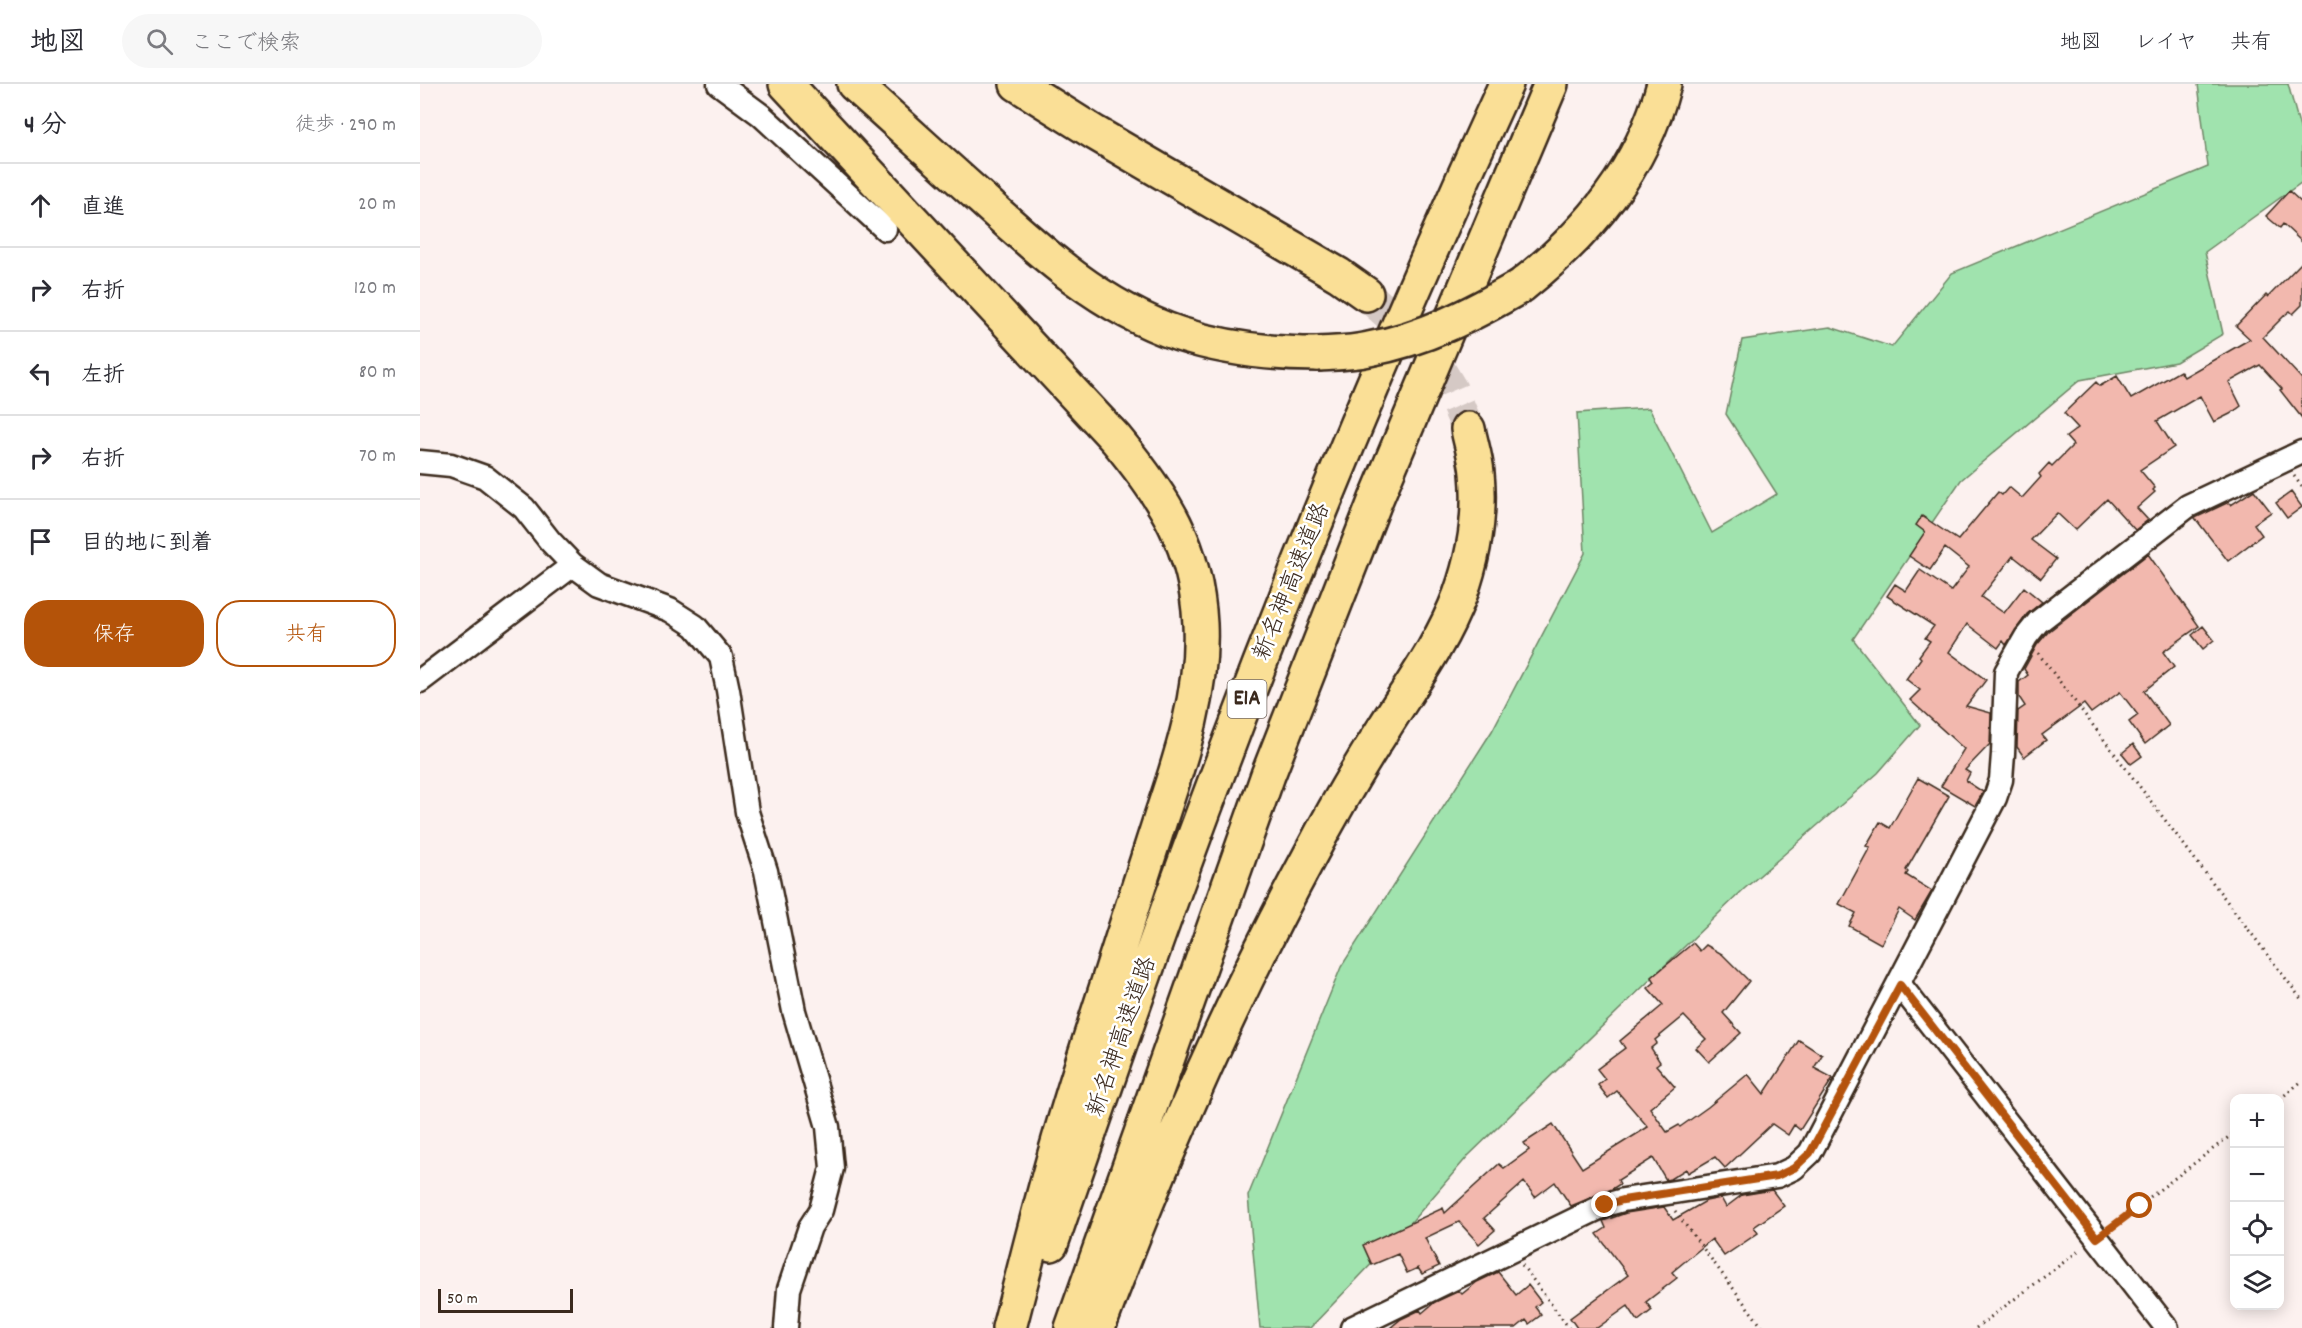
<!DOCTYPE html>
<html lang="ja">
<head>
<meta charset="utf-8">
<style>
  body { margin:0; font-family:Dekko,"Klee One",sans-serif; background:#f7f7f7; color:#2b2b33 }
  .controls { position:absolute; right:18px; bottom:18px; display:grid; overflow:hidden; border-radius:12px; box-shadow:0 3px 15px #0003 }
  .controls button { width:54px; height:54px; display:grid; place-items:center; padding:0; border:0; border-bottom:2px solid #e1e1e2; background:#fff; color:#2b2b33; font:30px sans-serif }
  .scale { position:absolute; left:18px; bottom:15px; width:135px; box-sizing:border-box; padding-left:6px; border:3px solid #3b2a1e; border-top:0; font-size:16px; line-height:21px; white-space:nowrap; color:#3b2a1e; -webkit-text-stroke:4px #fff; paint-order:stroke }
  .stop { position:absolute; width:18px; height:18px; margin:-14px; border:4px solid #b45309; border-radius:50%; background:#fff }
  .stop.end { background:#b45309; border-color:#fff; box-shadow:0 2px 6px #0008 }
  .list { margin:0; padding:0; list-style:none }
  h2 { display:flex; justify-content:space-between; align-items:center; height:78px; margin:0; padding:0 24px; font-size:26px }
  h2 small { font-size:20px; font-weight:400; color:#7c7c81 }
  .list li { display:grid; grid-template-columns:39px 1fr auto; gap:18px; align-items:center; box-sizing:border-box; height:84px; padding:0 24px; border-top:2px solid #e1e1e2 }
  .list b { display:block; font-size:22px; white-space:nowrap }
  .list em { font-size:20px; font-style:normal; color:#7c7c81 }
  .actions { display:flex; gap:12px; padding:18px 24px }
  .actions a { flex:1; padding:14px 0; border:2px solid #b45309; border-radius:24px; text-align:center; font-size:21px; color:#b45309 }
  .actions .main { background:#b45309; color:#fff }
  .icon { flex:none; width:33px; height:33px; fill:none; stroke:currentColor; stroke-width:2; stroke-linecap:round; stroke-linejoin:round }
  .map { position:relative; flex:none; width:1882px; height:1244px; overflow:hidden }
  header { display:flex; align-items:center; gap:36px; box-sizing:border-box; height:84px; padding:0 30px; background:#fff; border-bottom:2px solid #e1e1e2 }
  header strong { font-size:28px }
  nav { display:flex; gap:33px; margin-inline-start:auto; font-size:21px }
  .search { width:420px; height:54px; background:#f7f7f7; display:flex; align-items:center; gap:15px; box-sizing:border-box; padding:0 21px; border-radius:33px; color:#7c7c81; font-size:22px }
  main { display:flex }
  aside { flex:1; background:#fff }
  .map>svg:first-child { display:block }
  .green { fill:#a0e3ae; stroke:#6e8666; stroke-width:1.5 }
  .building { fill:#f2b8ae; stroke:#3b2a1e; stroke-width:1.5 }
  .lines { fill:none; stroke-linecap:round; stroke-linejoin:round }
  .highway-tunnel { stroke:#d5c9c5; stroke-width:33; stroke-dasharray:33 16; stroke-linecap:butt }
  .street-casing { stroke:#3b2a1e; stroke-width:27 }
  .highway-casing { stroke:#3b2a1e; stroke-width:38 }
  .path { stroke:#3b2a1e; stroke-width:3; stroke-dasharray:1.5 4.5; stroke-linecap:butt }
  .street { stroke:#fff; stroke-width:22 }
  .highway { stroke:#fadf96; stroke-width:33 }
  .highway-bridge-casing { stroke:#3b2a1e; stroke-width:38; stroke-linecap:butt }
  .highway-bridge { stroke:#fadf96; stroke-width:33 }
  .route { stroke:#b45309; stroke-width:8 }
  .labels { text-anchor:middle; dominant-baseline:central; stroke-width:5; stroke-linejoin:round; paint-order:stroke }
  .shield { fill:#fff; stroke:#766a62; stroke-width:1.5 }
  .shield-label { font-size:22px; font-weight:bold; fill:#3b2a1e }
  .street-label { font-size:24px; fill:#3b2a1e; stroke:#fff }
</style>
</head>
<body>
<header>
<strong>地図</strong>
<div class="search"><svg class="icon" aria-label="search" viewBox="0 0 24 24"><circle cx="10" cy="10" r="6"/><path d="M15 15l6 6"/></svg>ここで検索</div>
<nav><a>地図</a><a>レイヤ</a><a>共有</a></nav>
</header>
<main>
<aside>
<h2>4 分<small>徒歩 · 290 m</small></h2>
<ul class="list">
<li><svg class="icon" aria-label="ahead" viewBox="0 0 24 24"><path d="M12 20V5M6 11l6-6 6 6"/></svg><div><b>直進</b></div><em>20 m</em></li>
<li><svg class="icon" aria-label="right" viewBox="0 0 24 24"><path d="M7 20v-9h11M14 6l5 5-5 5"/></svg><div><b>右折</b></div><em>120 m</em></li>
<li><svg class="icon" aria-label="left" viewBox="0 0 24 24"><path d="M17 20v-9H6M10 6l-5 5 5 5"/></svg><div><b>左折</b></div><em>80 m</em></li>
<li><svg class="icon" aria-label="right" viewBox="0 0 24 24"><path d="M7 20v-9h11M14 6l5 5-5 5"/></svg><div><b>右折</b></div><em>70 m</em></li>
<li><svg class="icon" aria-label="arrive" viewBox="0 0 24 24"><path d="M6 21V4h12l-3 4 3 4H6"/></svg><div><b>目的地に到着</b></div></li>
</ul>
<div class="actions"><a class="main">保存</a><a>共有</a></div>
</aside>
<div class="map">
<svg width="1882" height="1244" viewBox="0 0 1882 1244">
  <rect width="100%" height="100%" fill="#fcf1ef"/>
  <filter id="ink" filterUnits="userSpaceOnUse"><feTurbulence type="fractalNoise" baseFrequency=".0167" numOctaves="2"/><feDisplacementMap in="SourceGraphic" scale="12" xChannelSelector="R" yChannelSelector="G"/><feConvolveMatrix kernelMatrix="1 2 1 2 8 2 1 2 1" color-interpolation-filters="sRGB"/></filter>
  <g filter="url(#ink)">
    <path class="green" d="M1778,0H1868L1882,51V98L1785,168L1803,250L1756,278L1660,296L1541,396L1433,555L1500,641L1458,689L1324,805L1048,1072L987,1143L890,1244H840L828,1112L921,883L1072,647L1165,469L1157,329L1229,324L1292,449L1357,410L1306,330L1322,256L1410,243L1472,263L1532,189L1788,83Z"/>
    <path class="building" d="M1869,107L1882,119V158L1863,140L1860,144L1846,132Z
      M1882,178V221L1873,230L1870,227L1865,231L1843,253L1882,295V334L1860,306L1862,305L1840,281L1809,298L1821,322L1810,330L1794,338L1780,312L1737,337L1754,363L1720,386L1735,404L1733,406L1735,408L1717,424L1728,436L1715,446L1687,415L1655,446L1637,429L1611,456L1636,475L1621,494L1593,472L1561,513L1584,529L1604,503L1622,518L1607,530L1586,561L1583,557L1578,564L1547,540L1529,568L1566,596L1546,622L1571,629L1570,660L1545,686L1550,689L1546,697L1563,708L1555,722L1521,702L1544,665L1490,616L1500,606L1486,595L1501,574L1499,572L1510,557L1505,554L1514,542L1467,512L1475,500L1486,507L1500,486L1531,507L1549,483L1525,464L1510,486L1489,472L1505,448L1496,441L1502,432L1538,456L1578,408L1582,411L1589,403L1602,414L1621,393L1619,390L1629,379L1632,382L1653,361L1646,353L1658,344L1644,329L1676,298L1680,302L1697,292L1711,315L1760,287L1764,293L1830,255L1816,242L1846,211L1848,213Z
      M1834,406L1851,428L1834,440L1842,451L1808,477L1775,434L1809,418L1811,421Z
      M1871,408L1882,423L1867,434L1856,419Z
      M1728,470L1779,542L1743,568L1754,583L1724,607L1749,641L1725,660L1709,638L1718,631L1700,608L1671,629L1664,620L1622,651L1626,656L1604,673L1597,663L1598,627L1605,622L1599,613V598L1608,591L1604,585L1617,561L1628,548Z
      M1783,542L1794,556L1783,565L1772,551Z
      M1713,660L1722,672L1711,680L1702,669Z
      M1498,694L1529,712L1486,786L1488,788L1486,791L1512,807L1495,836L1479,825L1461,860L1429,842L1436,829L1419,820L1450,763L1446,762L1460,738L1470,744Z
      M1273,859L1280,867L1286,861L1302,870L1329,897L1303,929L1321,949L1289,978L1276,964L1286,955L1264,932L1235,956L1237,959L1231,964L1240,978L1236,981L1255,1003L1230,1024L1247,1048L1259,1041L1260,1043L1288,1023L1328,990L1344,1010L1379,956L1402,971L1394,984L1413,994L1380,1046L1374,1041L1368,1051L1352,1040L1305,1084L1295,1073L1268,1089L1266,1085L1250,1095L1246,1096L1233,1074L1198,1096L1200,1100L1192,1105L1151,1122L1135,1098L1115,1113L1104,1098L1064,1134L1075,1146L1059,1160L1039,1138L1005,1154L1019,1182L1002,1190L998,1184L987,1189L978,1170L952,1181L943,1161L1023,1124L1025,1129L1079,1080L1084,1084L1109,1066L1104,1059L1133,1040L1162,1084L1228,1043L1197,1007L1188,1014L1178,1001L1185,995L1177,985L1205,964L1200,957L1243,921L1228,904L1235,898L1232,893Z
      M1352,1106L1364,1122L1334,1143L1338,1149L1304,1172L1292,1155L1252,1188L1257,1194L1226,1218L1232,1226L1218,1237L1208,1222L1177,1244H1157L1150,1234L1208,1191L1177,1150L1186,1144L1183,1137L1206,1129L1244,1123L1253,1136L1286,1117L1301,1114L1306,1123L1322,1111Z
      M1078,1188L1096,1211L1108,1201L1121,1218L1115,1223L1121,1231L1109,1240L1106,1236L1096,1244H970L981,1235L1000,1226L1002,1229L1015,1218L1039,1207L1042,1210L1057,1198Z"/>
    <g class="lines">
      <path class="highway-tunnel" d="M946,210L1006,264L1031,305L1048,345"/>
      <defs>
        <path id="street" d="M299,0L341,31L465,145
          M0,378L31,381L65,393L104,424L130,457L153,481L179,500L250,526L275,542L301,573L308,606L327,728L346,787L374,927L408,1043L412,1084L401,1126L390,1143L369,1205L366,1244
          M0,597L153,481
          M1480,901L1747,1244
          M932,1244L1185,1121L1203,1116L1357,1092L1374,1084L1390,1069L1575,714L1581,696L1583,670L1586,588L1606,553L1618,538L1768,422L1882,368"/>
        <path id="highway" d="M366,0L696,355C744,413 776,462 780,540C783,607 762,671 741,733C725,784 708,835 692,886C671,952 649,1018 631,1084C616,1137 603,1191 589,1244
          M434,0C477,38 519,77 562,115C621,169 682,224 759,250C805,265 850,270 898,270
          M597,0L675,49L919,191L946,210
          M1101,202C1169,148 1222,85 1244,0
          M631,1160C687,998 742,836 803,676C889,447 984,222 1086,0
          M652,1244L848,691L956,415L1131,0
          M678,1244C738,1083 807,925 889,773C912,729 937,686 964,644C991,601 1022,559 1040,511C1054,472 1061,430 1057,389C1056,375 1051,360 1048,345"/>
      </defs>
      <use href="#street" class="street-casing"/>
      <use href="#highway" class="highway-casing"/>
      <path class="path" d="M1874,392L1882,403
        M1618,569L1882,916
        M1860,1015L1882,997
        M1255,1127L1343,1244
        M1692,1142L1814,1049
        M1102,1181L1149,1244
        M1556,1244L1660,1166"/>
      <use href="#street" class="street"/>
      <use href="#highway" class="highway"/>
      <defs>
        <path id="highway-bridge" d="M898,270C915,269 932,269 949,265C1004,255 1053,230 1101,202"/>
      </defs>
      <use href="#highway-bridge" class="highway-bridge-casing"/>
      <use href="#highway-bridge" class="highway-bridge"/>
    </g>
  </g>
  <g class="lines" filter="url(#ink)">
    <path class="route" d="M1185,1121L1203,1116L1357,1092L1374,1084L1390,1069L1480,901L1677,1154L1720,1122"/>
  </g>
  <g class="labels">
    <rect class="shield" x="807.5" y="596" width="39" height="38" rx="4.5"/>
    <g class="shield-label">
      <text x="827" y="615">E1A</text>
    </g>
    <g class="street-label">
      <text transform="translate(873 498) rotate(-68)">新名神高速道路</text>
      <text transform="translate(703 953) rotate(-71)">新名神高速道路</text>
    </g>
  </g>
</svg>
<div class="controls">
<button>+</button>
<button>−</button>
<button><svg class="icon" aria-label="locate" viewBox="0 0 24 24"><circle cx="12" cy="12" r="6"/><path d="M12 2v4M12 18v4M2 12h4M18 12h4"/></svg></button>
<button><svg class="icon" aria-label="layers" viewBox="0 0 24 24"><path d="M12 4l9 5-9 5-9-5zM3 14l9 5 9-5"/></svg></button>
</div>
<div class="scale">50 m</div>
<div class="stop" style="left:1720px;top:1122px"></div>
<div class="stop end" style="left:1185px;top:1121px"></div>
</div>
</main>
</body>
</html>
